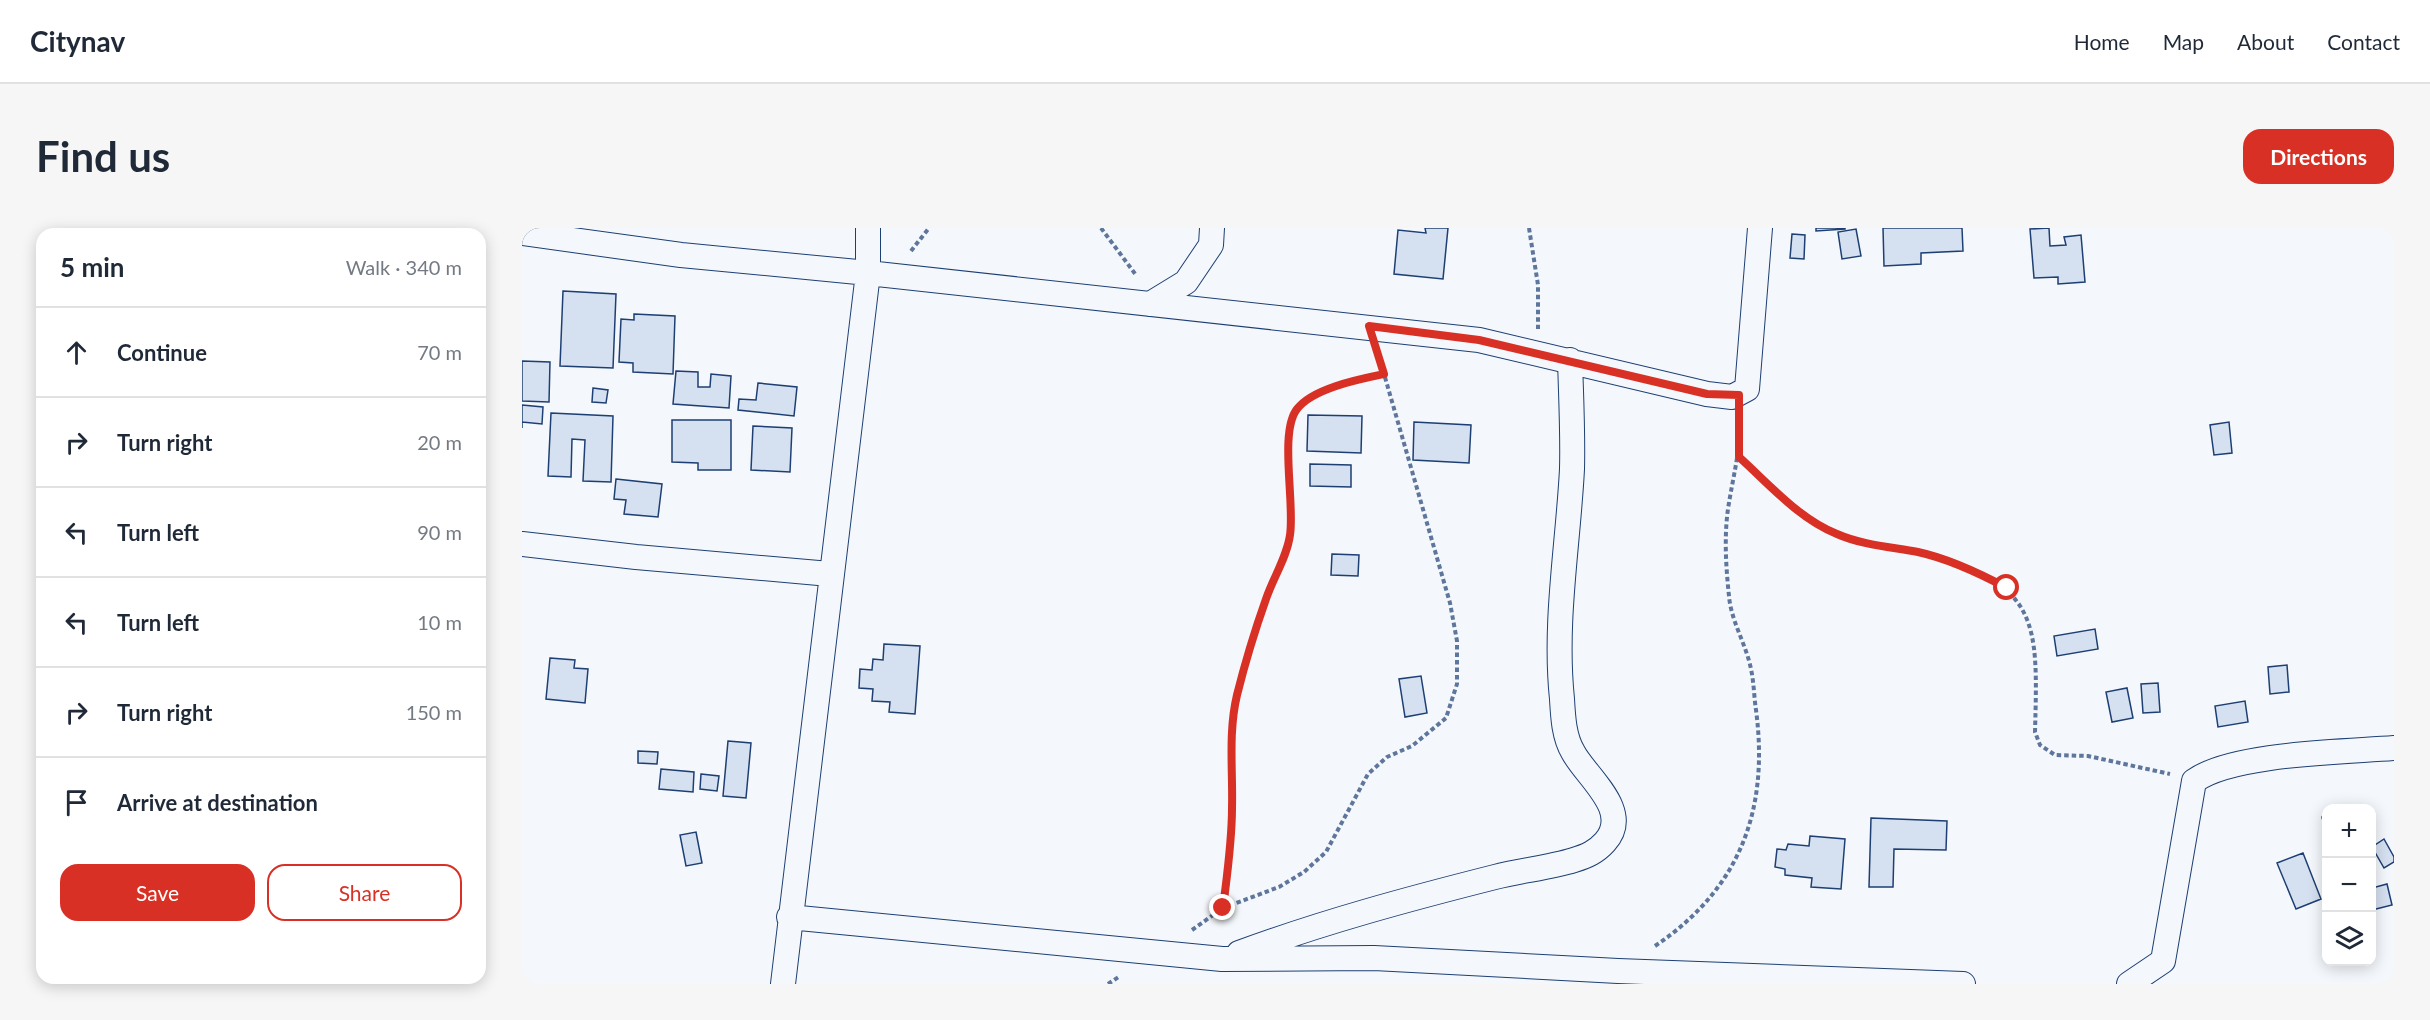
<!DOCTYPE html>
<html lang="en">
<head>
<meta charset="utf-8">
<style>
  body { margin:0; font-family:Lato,sans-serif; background:#f6f6f7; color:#1f2937 }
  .controls { position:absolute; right:18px; bottom:18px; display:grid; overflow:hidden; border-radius:12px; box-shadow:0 3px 15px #0003 }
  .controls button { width:54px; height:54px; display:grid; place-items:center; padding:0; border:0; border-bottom:2px solid #e0e1e3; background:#fff; color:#1f2937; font:30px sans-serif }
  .stop { position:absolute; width:18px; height:18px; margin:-14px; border:4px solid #d93025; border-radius:50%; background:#fff }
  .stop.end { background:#d93025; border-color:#fff; box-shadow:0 2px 6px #0008 }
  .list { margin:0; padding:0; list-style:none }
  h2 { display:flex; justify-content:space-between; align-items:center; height:78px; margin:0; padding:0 24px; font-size:26px }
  h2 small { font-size:20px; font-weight:400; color:#747a83 }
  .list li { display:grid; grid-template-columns:39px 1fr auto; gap:18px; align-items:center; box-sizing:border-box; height:90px; padding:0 24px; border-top:2px solid #e0e1e3 }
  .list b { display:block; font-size:22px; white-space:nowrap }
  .list em { font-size:20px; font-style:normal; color:#747a83 }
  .actions { display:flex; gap:12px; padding:18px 24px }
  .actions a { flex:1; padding:14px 0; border:2px solid #d93025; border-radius:18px; text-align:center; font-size:21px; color:#d93025 }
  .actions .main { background:#d93025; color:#fff }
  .icon { flex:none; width:33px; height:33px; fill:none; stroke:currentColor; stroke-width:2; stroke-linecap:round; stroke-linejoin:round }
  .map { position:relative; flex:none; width:1872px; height:756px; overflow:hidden; border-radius:18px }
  header { display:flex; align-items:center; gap:36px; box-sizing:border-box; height:84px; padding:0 30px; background:#fff; border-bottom:2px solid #e0e1e3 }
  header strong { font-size:28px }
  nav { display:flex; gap:33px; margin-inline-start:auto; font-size:21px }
  .intro { display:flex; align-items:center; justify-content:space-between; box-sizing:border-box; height:144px; padding:0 36px }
  h1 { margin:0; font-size:42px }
  .button { padding:15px 27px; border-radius:18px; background:#d93025; color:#fff; font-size:21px; font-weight:700 }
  main { display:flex; gap:36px; padding:0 36px }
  aside { flex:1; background:#fff; border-radius:18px; box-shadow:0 3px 15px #0003 }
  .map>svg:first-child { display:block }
  .building { fill:#d5e0f0; stroke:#1d3f73; stroke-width:1.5 }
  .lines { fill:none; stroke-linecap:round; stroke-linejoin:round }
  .street-casing { stroke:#1d3f73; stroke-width:26 }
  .path { stroke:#5e769c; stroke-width:4; stroke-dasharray:4.5 3; stroke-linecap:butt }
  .street { stroke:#f4f7fb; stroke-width:24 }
  .route { stroke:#d93025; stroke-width:8 }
</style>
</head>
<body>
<header>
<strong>Citynav</strong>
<nav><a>Home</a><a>Map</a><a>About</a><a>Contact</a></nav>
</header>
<div class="intro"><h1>Find us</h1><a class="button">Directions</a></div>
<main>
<aside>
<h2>5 min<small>Walk · 340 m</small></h2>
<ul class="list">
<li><svg class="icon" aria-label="ahead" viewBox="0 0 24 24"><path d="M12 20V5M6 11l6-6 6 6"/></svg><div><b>Continue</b></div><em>70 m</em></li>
<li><svg class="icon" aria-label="right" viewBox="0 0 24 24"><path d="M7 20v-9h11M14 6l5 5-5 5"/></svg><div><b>Turn right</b></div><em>20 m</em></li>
<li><svg class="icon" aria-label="left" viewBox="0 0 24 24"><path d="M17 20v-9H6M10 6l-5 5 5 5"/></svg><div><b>Turn left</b></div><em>90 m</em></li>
<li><svg class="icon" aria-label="left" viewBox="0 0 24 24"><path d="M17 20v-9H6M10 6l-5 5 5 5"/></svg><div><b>Turn left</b></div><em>10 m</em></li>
<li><svg class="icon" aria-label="right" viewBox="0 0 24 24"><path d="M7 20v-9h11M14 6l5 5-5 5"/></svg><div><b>Turn right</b></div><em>150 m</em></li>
<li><svg class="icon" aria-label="arrive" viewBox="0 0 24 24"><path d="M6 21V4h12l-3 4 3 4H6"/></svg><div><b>Arrive at destination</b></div></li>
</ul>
<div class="actions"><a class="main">Save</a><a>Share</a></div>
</aside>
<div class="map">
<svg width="1872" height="756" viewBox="0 0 1872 756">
  <rect width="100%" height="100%" fill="#f4f7fb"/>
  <path class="building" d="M903,0H926L921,51L872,46L876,2L904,5Z
    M1294,0H1323V1L1294,3Z
    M1361,0H1440L1441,23L1399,25V36L1362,38Z
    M1527,0L1528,18L1544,17L1542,9L1559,7L1563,54L1536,56V49L1512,50L1508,1Z
    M1334,1L1339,28L1320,31L1316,4Z
    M1270,6L1283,7L1282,31L1268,30Z
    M41,63L94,66L91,140L38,138Z
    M112,86L153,88L151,146L111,144V135L97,134L99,91L112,92Z
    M0,133L28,134L27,174L0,173Z
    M154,143L176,144V159H188L189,146L209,148L207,180L151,176Z
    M236,155L275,159L272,188L216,182L217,171L234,172Z
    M71,160L86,162L84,175L70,174Z
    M0,177L21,179L20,196L0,194V200Z
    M29,185L91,188L89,254L61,253L63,212L50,211L49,249L26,248Z
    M786,187L840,188L839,225L785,223Z
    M150,192H209V242H176V235L150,234Z
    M892,194L949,197L947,235L891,232Z
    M1707,194L1710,225L1692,227L1688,197Z
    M231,198L270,200L268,244L229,242Z
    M788,236L829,237V259L788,258Z
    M94,251L140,256L136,289L102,286L104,272L92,271Z
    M810,326L837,327L836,348L809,347Z
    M1573,401L1576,421L1535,428L1532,408Z
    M362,416L398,418L393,486L367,484L368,474L350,473L351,461L337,460L338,441L350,442L351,431L361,432Z
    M28,430L53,432L52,440L66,441L63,475L24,471Z
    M1765,437L1767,464L1748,466L1746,439Z
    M899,448L905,485L883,489L877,451Z
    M1636,455L1638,484L1621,485L1619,456Z
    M1605,460L1611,490L1590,494L1584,464Z
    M1723,473L1726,494L1696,499L1693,478Z
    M206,513L229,515L224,570L201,568Z
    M116,523L136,524L135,536L116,535Z
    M139,541L172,544L171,564L137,561Z
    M179,546L197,548L195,563L178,561Z
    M1804,588V606L1800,589Z
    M1349,590L1425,593L1424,622L1372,621L1371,659H1347Z
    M174,604L180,635L164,638L158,607Z
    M1288,608L1323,611L1319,661L1289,659L1290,650L1263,647V641L1253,639L1255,621L1264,622L1266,616L1287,618Z
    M1862,611L1872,629V634L1862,640L1850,619Z
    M1781,625L1799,671L1774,681L1755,635Z
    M1865,656L1870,677L1850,682V660Z"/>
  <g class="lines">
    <defs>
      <path id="street" d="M0,5L159,27L346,45L957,112L1185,166L1210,169L1225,161L1238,0
        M628,76L664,54L689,17L690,0
        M0,316L114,329L308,346
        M267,689L700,731L852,730L1096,743L1441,756
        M717,725C801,694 886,671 973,649C999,642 1027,640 1052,632C1065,628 1074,624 1083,614C1111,583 1064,549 1051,524C1042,509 1041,489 1040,471C1032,394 1046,318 1050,241C1051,205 1049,168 1048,132
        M261,756L346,45V0
        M1607,756L1641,733L1672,553C1710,525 1823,524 1872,520"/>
    </defs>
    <use href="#street" class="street-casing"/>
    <path class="path" d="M579,0L614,47
      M1007,0L1016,57V101
      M389,23L407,0
      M1218,230C1247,257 1276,289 1314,306C1340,318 1370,318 1398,325C1518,355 1516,393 1513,504L1518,517L1533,527L1566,528L1648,546
      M701,680C705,647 710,614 710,580C711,542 706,505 715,467C723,435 733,402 744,371C751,350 765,329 768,307C773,275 757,204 775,181C791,160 838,151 863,146
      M670,702L701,680L757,659L782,644L804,624L846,546L865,529L890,518L924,490L935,456V413L928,375L856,125
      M1133,718C1219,660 1247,581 1234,482C1232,469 1232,455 1229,441C1224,416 1209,393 1207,368C1204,340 1202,309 1206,281C1211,248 1218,226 1218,192
      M586,756L598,748"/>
    <use href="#street" class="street"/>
  </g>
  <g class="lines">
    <path class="route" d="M701,680C705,647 710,614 710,580C711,542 706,505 715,467C723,435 733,402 744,371C751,350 765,329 768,307C773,275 757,204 775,181C791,160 838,151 862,146L847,98L957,112L1185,166L1217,167V229C1247,256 1277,291 1315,306C1340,317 1369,319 1396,324C1428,331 1457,345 1485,360"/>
  </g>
</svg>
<div class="controls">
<button>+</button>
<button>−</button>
<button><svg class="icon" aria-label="layers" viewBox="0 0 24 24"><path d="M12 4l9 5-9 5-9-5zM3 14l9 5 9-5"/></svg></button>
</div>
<div class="stop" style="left:1485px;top:360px"></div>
<div class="stop end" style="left:701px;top:680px"></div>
</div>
</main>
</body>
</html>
